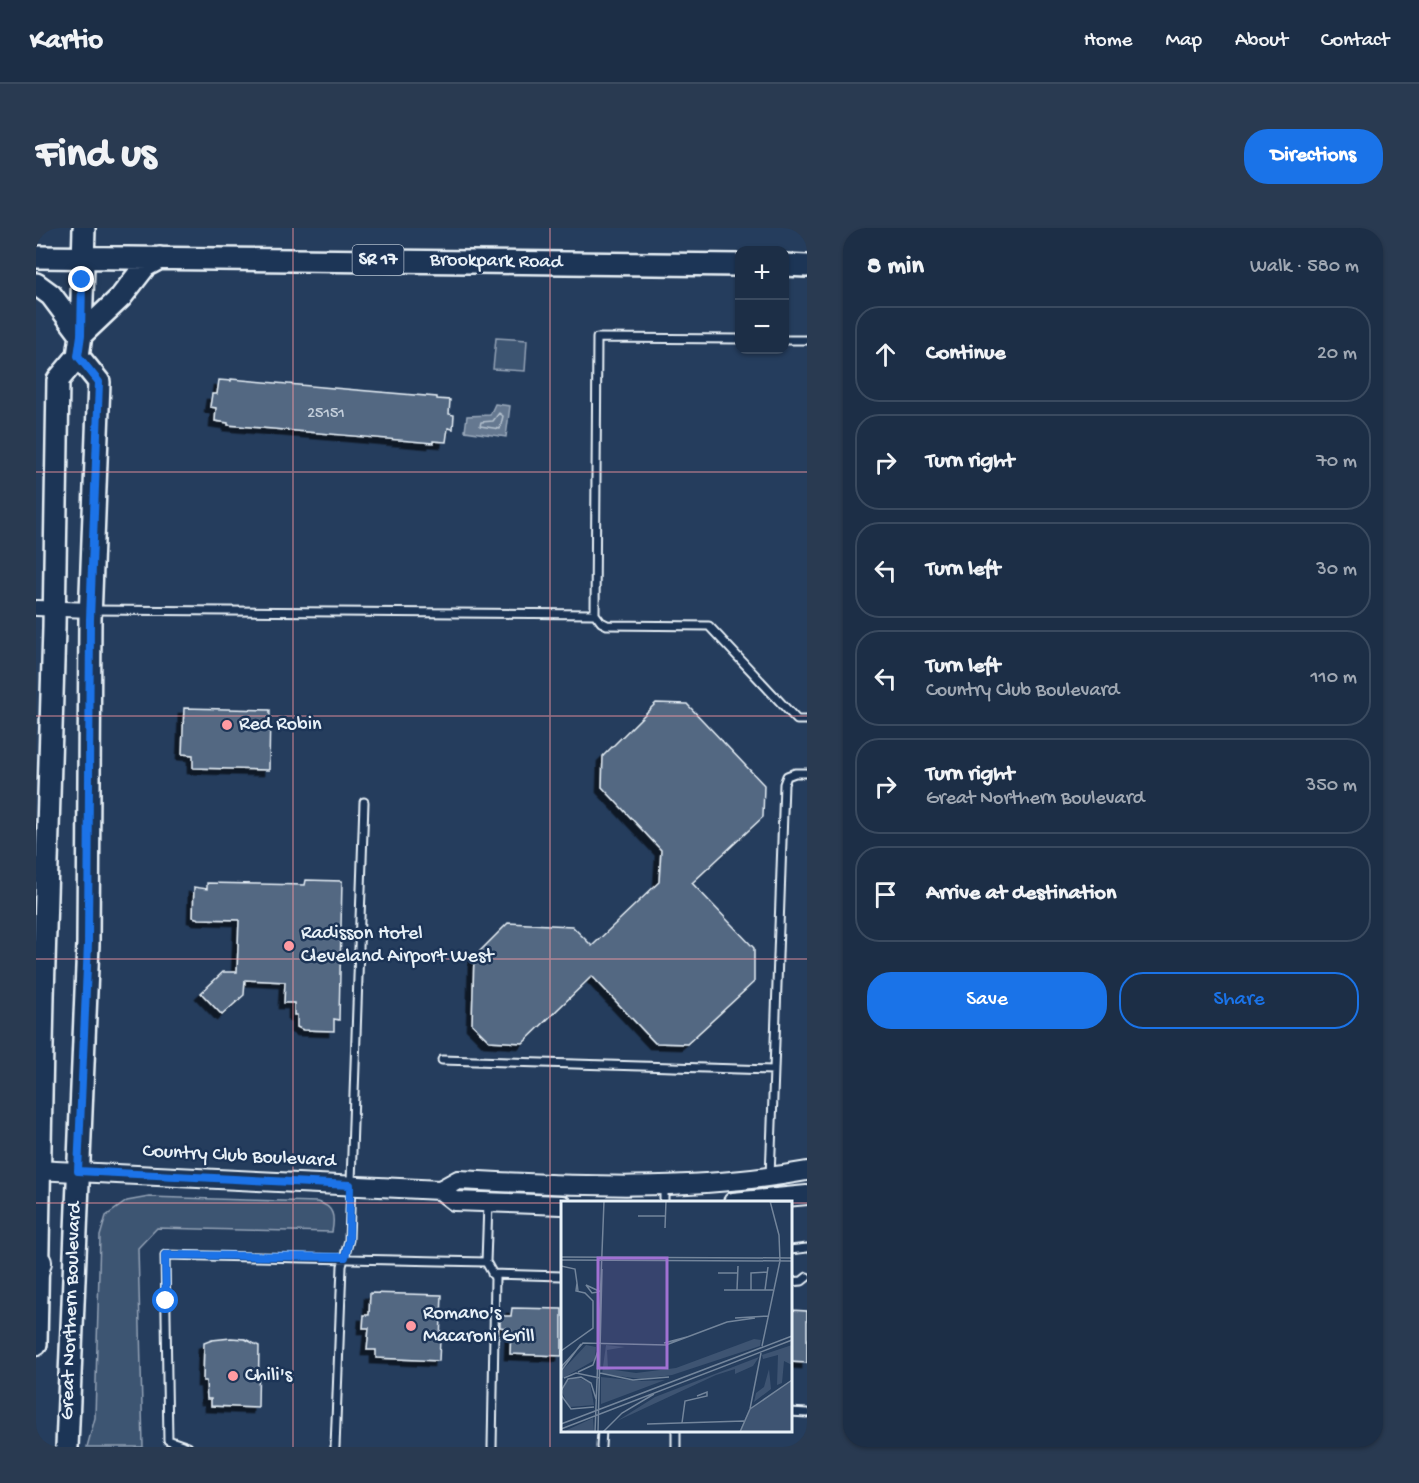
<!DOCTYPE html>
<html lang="en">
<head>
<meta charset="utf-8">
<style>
  body { margin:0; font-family:"Gochi Hand",sans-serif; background:#293a51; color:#f1f3f6 }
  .controls { position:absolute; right:18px; top:18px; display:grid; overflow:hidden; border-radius:12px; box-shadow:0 2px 4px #0004 }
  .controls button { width:54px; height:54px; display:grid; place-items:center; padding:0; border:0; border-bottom:2px solid #3a4a5f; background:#1c2e46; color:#f1f3f6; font:30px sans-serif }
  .stop { position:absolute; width:18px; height:18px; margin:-14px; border:4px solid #1a73e8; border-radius:50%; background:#fff }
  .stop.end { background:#1a73e8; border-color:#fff; box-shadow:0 2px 6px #0008 }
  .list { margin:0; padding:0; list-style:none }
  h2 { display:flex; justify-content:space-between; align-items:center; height:78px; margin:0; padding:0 24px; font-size:26px }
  h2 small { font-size:20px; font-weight:400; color:#a0a8b3 }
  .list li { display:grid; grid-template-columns:39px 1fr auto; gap:18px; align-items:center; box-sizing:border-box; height:96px; margin:0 12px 12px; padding:0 12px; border:2px solid #3a4a5f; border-radius:24px }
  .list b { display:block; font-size:22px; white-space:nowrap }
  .list p { margin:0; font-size:20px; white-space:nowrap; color:#a0a8b3 }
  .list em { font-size:20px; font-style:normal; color:#a0a8b3 }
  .actions { display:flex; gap:12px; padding:18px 24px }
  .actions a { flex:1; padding:14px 0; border:2px solid #1a73e8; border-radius:24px; text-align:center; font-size:21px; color:#1a73e8 }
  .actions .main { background:#1a73e8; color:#fff }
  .icon { flex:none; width:33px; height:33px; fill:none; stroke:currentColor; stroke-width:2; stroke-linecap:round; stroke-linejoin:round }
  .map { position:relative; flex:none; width:771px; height:1219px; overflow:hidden; border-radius:24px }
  header { display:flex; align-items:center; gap:36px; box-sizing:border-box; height:84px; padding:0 30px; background:#1c2e46; border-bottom:2px solid #3a4a5f }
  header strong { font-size:28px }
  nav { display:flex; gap:33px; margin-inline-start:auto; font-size:21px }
  .intro { display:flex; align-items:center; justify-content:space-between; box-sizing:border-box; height:144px; padding:0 36px }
  h1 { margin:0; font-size:42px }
  .button { padding:15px 27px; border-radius:24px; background:#1a73e8; color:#fff; font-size:21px; font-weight:700 }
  main { display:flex; gap:36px; padding:0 36px }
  aside { flex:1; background:#1c2e46; border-radius:24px; box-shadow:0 2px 4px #0004 }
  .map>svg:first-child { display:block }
  .green { fill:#3e5472; stroke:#93a2b5; stroke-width:1.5 }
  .water { fill:#657890; stroke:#99a8ba; stroke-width:1.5 }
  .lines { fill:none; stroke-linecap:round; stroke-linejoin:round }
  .shore { stroke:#b4c1ce; stroke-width:1.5 }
  .building { fill:#536782; stroke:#e8f1f8; stroke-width:1.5; filter:url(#shadow) }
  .lane-casing { stroke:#e8f1f8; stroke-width:11 }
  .street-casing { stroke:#e8f1f8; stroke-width:18 }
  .secondary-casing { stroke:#e8f1f8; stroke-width:22 }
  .primary-casing { stroke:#e8f1f8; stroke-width:26 }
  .highway-casing { stroke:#e8f1f8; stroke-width:28 }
  .lane { stroke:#1d3557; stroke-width:7 }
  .street { stroke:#1d3557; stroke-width:14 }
  .secondary { stroke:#1d3557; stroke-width:18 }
  .primary { stroke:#1d3557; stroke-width:21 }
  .highway { stroke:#1d3557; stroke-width:24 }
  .route { stroke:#1a73e8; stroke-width:8 }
  .grid { fill:none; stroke:#ff9aa2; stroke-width:1.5; stroke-opacity:0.55 }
  .poi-dot { fill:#ff9aa2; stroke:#1d3557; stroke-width:2 }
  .labels { text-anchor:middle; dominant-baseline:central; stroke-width:5; stroke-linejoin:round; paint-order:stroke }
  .number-label { font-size:16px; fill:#c3ceda }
  .shield { fill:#1d3557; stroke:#abb9c8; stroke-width:1.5 }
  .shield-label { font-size:18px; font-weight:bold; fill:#e8f1f8 }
  .street-label { font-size:20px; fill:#e8f1f8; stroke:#1d3557 }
  .poi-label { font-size:20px; fill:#e8f1f8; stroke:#1d3557; text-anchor:start }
  .inset-road { fill:none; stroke:#73859b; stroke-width:1.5 }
  .view { fill:#a171d3; fill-opacity:0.15; stroke:#a171d3; stroke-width:3 }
  .inset-edge { fill:none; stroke:#e8f1f8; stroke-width:3 }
</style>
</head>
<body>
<header>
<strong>Kartio</strong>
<nav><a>Home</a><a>Map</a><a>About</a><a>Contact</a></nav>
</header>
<div class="intro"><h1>Find us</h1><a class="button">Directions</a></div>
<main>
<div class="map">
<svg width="771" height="1219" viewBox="0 0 771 1219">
  <defs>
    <filter id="shadow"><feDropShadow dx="-5.5" dy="5.5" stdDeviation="0" flood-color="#0009"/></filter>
  </defs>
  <rect width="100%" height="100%" fill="#253d5d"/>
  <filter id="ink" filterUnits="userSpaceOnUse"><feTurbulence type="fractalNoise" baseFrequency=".0167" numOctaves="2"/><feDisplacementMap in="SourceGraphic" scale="12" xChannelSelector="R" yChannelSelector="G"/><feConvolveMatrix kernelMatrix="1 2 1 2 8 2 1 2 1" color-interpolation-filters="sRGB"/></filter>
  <g filter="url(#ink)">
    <path class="green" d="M460,110L491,112L489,143L457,141Z
      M113,969L281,974C298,978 299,989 296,1004L121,1000L102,1020L107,1219H51L59,1190L64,1008L70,988L91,973Z"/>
    <path class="water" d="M459,176L474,178L470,209L429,203L431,188L454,187Z"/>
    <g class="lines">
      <path class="shore" d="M463,185L467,188L464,201L444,198L445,194L457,193Z"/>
    </g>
    <path class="building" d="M195,151L401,169V171L414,172L413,186L418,187L417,201L412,200L410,214L397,213V215L192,197V195L179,193L180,180L174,179L176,166H181L183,152L195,153Z
      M620,475L651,476L728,557L727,589L656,655L718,720V754L651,816L619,815L556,748L487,815L453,813L436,796L438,729L472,695L536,698L556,718L623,654L625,622L566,559L567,528Z
      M148,480L234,482L233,542L157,540V527L146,526Z
      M270,652L306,653L303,792L298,791V803L267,802L261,799V787H258V775H248L249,754L209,752L208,767L186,787L165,765L187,744H201L203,692L163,691L157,689L158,659L171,661V655L269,657Z
      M334,1065L406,1067L403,1133L340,1130V1122H331L333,1100H327L328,1087H333Z
      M476,1080L526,1081V1128L474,1126L475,1101L464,1099V1088H475Z
      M754,1082L771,1083V1135L754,1134Z
      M195,1110L209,1111L223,1118L222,1180L175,1178V1171H171L170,1153H167L168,1115L176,1112Z"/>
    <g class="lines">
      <defs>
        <path id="lane" d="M748,112H771
          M57,382L559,386L561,110L704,111
          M559,386L565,394L571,397L673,398L761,492H771
          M406,832L738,842L734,948
          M738,842L748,556L751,548L759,545H771
          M628,974V958
          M754,1022L771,1020
          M450,1034L459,1050L456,1219
          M456,1046L526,1048
          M754,1054L766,1053L771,1049
          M754,1184L771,1185
          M152,1219L132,1212L129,1027L450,1034L452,976
          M299,1219L306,1038L313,1012L328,574
          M565,1219L566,1202
          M640,1219V1202"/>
        <path id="street" d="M0,380L54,382"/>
        <path id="secondary" d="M0,942L404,962L418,973L526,977
          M404,962L422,952C539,958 655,964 771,943
          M697,974L771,967"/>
        <path id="primary" d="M0,29L704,37
          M748,37L771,38
          M0,56L15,67L45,107
          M45,107L85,69L109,38L124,30
          M0,1116L7,768L18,400L22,152L42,128L45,107L48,0
          M31,1219L52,716L54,391L63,154L42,128"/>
        <path id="highway" d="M0,1045L3,1034"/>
      </defs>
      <use href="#lane" class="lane-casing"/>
      <use href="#street" class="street-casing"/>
      <use href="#secondary" class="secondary-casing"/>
      <use href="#primary" class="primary-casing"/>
      <use href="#highway" class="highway-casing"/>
      <use href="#lane" class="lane"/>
      <use href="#street" class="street"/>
      <use href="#secondary" class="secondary"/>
      <use href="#primary" class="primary"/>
      <use href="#highway" class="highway"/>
    </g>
  </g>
  <g class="lines" filter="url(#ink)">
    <path class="route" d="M46,52L45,107L42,128L63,154L54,391L52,716L42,943L314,957L313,1012L309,1029L129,1027L130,1073"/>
  </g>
  <path class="grid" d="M257,0V1219M514,0V1219M0,244H771M0,488H771M0,731H771M0,975H526M754,975H771"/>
  <g class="poi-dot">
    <circle cx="191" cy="497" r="6"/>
    <circle cx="253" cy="718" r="6"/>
    <circle cx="375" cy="1098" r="6"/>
    <circle cx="197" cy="1148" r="6"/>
  </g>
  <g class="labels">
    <g class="number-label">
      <text x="290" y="186">25151</text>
    </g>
    <rect class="shield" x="316.5" y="17" width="51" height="30" rx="4.5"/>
    <g class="shield-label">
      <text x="342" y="32">SR 17</text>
    </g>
    <g class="street-label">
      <text transform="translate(460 34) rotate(1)">Brookpark Road</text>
      <text transform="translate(203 929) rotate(3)">Country Club Boulevard</text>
      <text transform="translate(36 1083) rotate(-88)">Great Northern Boulevard</text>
    </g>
    <g class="poi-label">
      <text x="203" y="497">Red Robin</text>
      <text x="265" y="706">Radisson Hotel<tspan x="265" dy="23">Cleveland Airport West</tspan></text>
      <text x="387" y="1086">Romano's<tspan x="387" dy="23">Macaroni Grill</tspan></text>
      <text x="209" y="1148">Chili's</text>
    </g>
  </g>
  <g transform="translate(525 973)">
    <rect width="231" height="231" fill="#253d5d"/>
    <path d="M193,138L200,139L199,145L111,174L81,178L41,173L45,144L64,146L46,149L47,168L75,172L115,167ZM25,144L35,146L34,159L0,178V171ZM231,144V164L223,160L221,182L216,184L217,154L202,158L201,154ZM198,156L192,165L174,173V168L155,174L56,220L94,196ZM208,168L210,188L193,201L195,192L203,186ZM16,176L29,182L33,204L8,206L1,191L6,180ZM40,176L78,180L104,179L40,203ZM231,179V231H178L188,209ZM32,217L33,231H4L6,229Z" fill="#3e5472"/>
    <path class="inset-road" d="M209,1H231M77,15H104M104,27L105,0M0,56L231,57M0,59L231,60M0,65L14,68L16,82M157,72H176M163,89H212M176,89L177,65M190,89V72L206,71M204,89L207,66M37,91L31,92L25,84L40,91M174,117L207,115M103,142L126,136M201,145L219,60L218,34L209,0M0,150L32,127V100L24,92L15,90L16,82L17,90M0,166L22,142L105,144L166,121L194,117M0,170L20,143M17,171L32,164L37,150M39,172L72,179L108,176M3,177L15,172L39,177M0,190L7,178L20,176L30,182L35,198M0,194L10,208L33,206M189,208L231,179M121,222L124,200L146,195V191L136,195M0,223L231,135M86,223L183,220M0,228L231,139M34,231L43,0M37,231L41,68M42,231L61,212L93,193M179,231L189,208L200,152"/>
    <path class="view" d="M37,57H106V167H37Z"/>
    <rect width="231" height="231" class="inset-edge"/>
  </g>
</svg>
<div class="controls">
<button>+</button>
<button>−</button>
</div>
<div class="stop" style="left:130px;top:1073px"></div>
<div class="stop end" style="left:46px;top:52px"></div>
</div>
<aside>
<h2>8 min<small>Walk · 580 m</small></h2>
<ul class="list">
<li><svg class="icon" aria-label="ahead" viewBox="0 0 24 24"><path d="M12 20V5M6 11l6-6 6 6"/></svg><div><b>Continue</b></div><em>20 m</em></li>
<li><svg class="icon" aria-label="right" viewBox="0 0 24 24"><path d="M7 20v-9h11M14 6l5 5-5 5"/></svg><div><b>Turn right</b></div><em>70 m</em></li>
<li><svg class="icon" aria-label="left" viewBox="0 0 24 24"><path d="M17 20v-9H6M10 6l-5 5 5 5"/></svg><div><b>Turn left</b></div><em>30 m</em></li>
<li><svg class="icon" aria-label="left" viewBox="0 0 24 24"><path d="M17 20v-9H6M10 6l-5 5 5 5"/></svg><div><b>Turn left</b><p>Country Club Boulevard</p></div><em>110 m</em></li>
<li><svg class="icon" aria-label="right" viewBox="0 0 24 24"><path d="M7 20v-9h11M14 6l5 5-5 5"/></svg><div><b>Turn right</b><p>Great Northern Boulevard</p></div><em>350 m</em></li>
<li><svg class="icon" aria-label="arrive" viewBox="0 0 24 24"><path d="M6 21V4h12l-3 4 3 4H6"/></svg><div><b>Arrive at destination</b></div></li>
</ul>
<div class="actions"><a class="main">Save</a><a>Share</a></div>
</aside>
</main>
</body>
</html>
